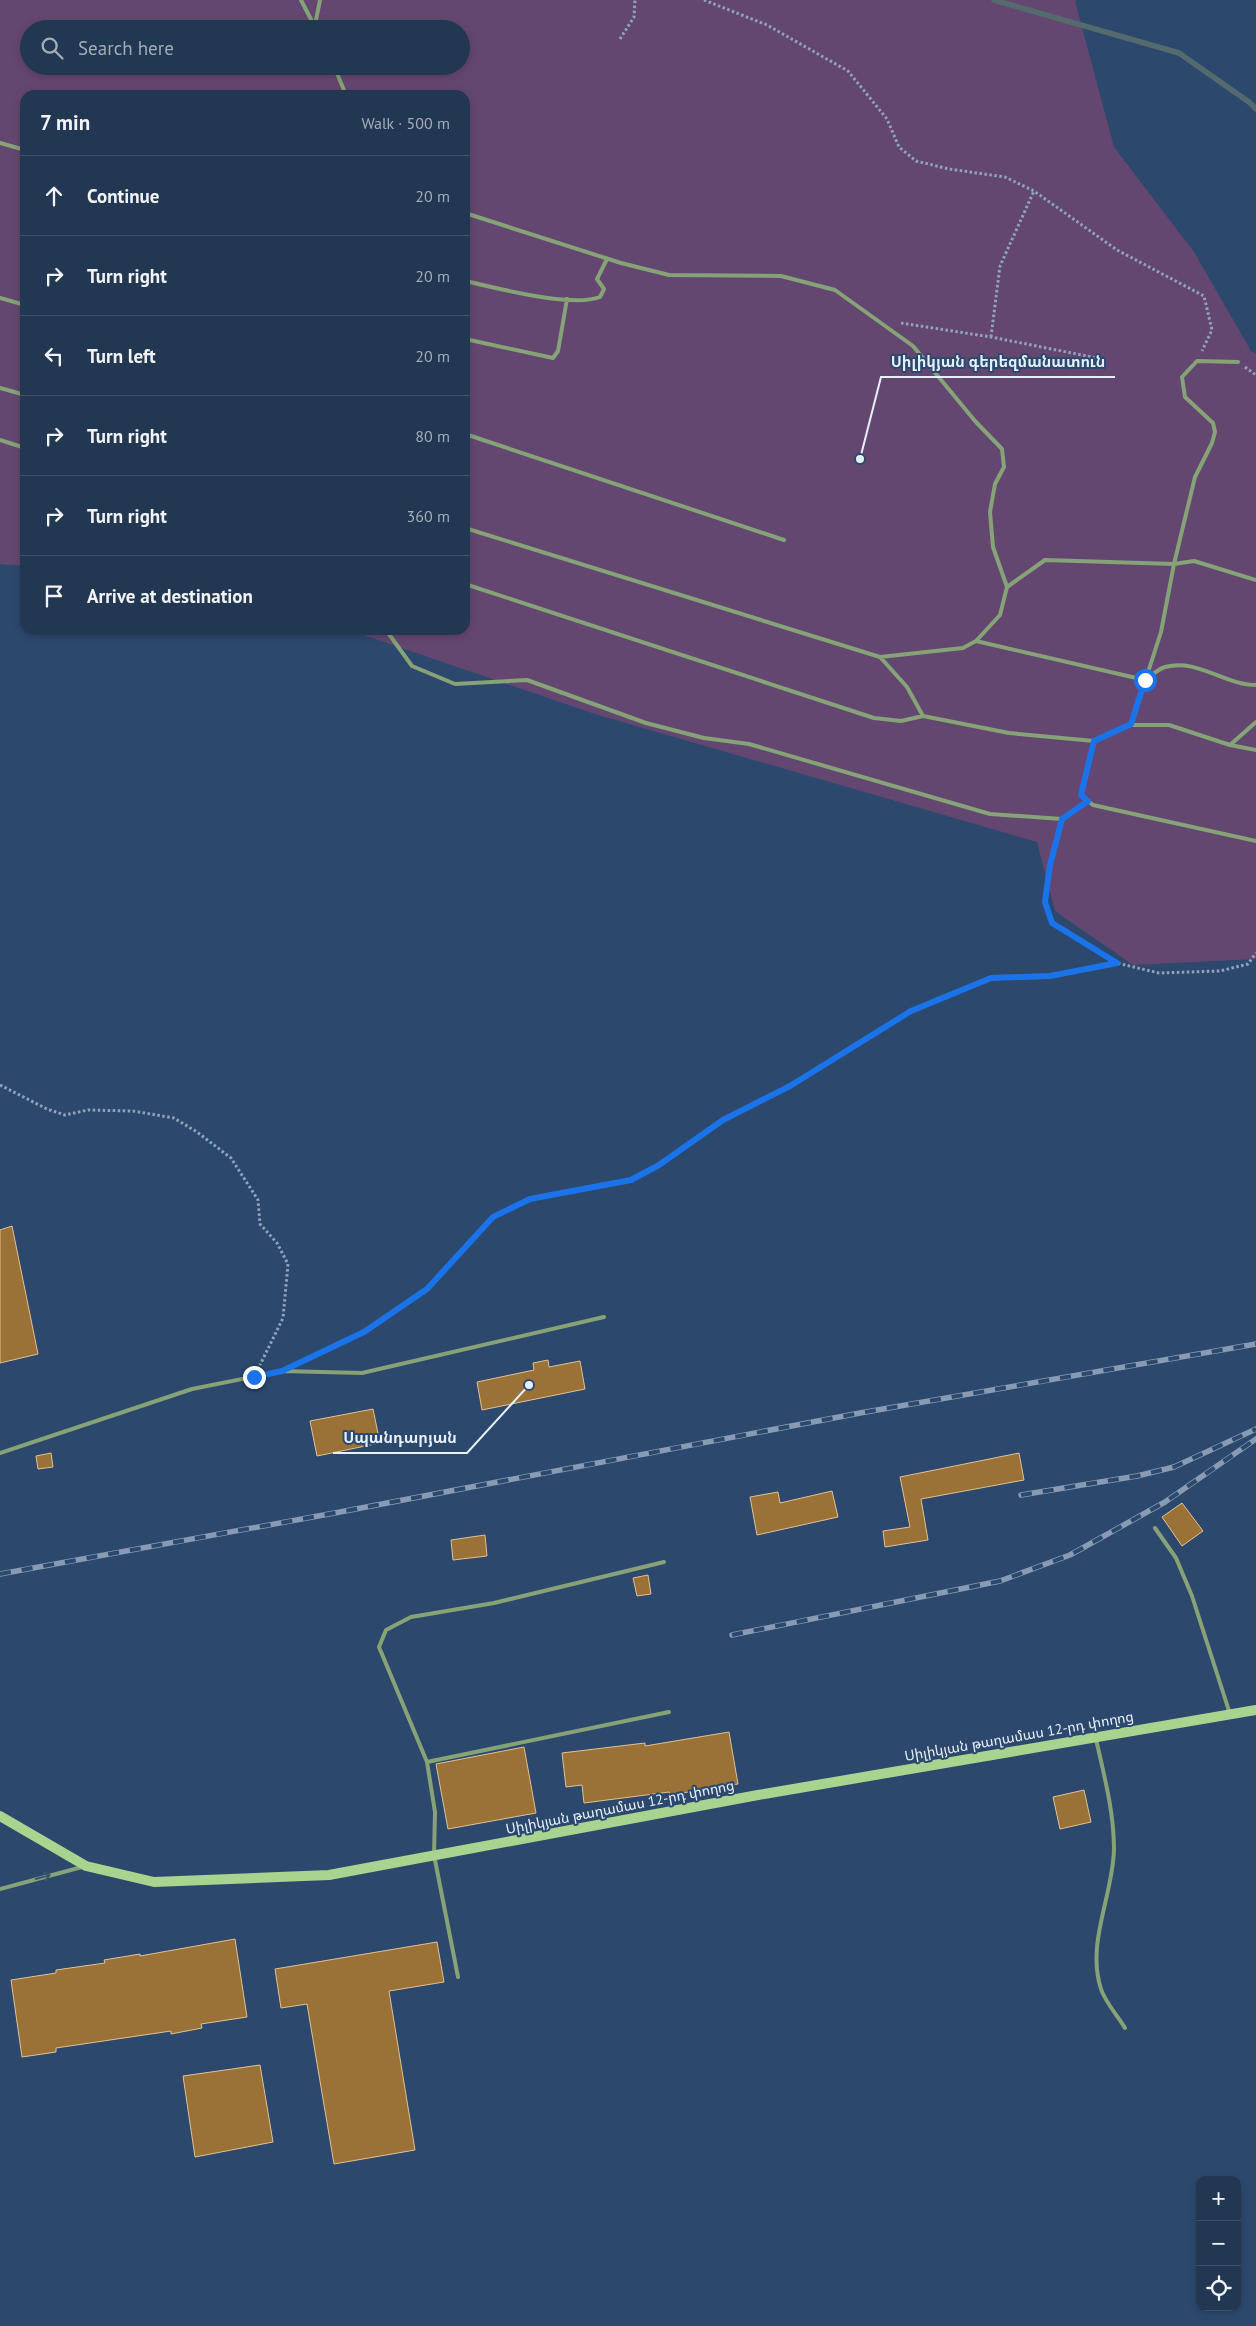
<!DOCTYPE html>
<html lang="en">
<head>
<meta charset="utf-8">
<style>
  body { margin:0; font-family:"PT Sans","Noto Sans Armenian",sans-serif; background:#293f59; color:#f1f3f6 }
  .controls { position:absolute; right:15px; bottom:15px; display:grid; overflow:hidden; border-radius:10px; box-shadow:0 2px 8px #0003 }
  .controls button { width:45px; height:45px; display:grid; place-items:center; padding:0; border:0; border-bottom:1px solid #3e5169; background:#213752; color:#f1f3f6; font:25px sans-serif }
  .stop { position:absolute; width:15px; height:15px; margin:-11px; border:4px solid #1a73e8; border-radius:50%; background:#fff }
  .stop.end { background:#1a73e8; border-color:#fff; box-shadow:0 1px 5px #0008 }
  .list { margin:0; padding:0; list-style:none }
  h2 { display:flex; justify-content:space-between; align-items:center; height:65px; margin:0; padding:0 20px; font-size:21px }
  h2 small { font-size:16px; font-weight:400; color:#a2acb8 }
  .list li { display:grid; grid-template-columns:32px 1fr auto; gap:15px; align-items:center; box-sizing:border-box; height:80px; padding:0 20px; border-top:1px solid #3e5169 }
  .list b { display:block; font-size:19px; white-space:nowrap }
  .list em { font-size:16px; font-style:normal; color:#a2acb8 }
  .icon { flex:none; width:28px; height:28px; fill:none; stroke:currentColor; stroke-width:2; stroke-linecap:round; stroke-linejoin:round }
  .map { position:relative; flex:none; width:1256px; height:2326px; overflow:hidden }
  .search { position:absolute; background:#213752; box-shadow:0 2px 8px #0003; left:20px; top:20px; width:450px; height:55px; display:flex; align-items:center; gap:12px; box-sizing:border-box; padding:0 18px; border-radius:28px; color:#a2acb8; font-size:19px }
  .panel { position:absolute; background:#213752; box-shadow:0 2px 8px #0003; left:20px; top:90px; width:450px; height:545px; border-radius:15px }
  .map>svg:first-child { display:block }
  .green { fill:#644771; fill-rule:evenodd }
  .lines { fill:none; stroke-linecap:round; stroke-linejoin:round }
  .stream { stroke:#536b6f; stroke-width:5.5 }
  .building { fill:#9a7237; stroke:#e2c194 }
  .path { stroke:#90a3ba; stroke-width:3; stroke-dasharray:2.5 2.5; stroke-linecap:butt }
  .lane { stroke:#86a277; stroke-width:4 }
  .secondary { stroke:#a8d490; stroke-width:10 }
  .rail-casing { stroke:#879bb4; stroke-width:5.5 }
  .rail { stroke:#2c496d; stroke-width:4; stroke-dasharray:11; stroke-linecap:butt }
  .oneway { stroke:#3a566e }
  .route { stroke:#1a73e8; stroke-width:6 }
  .labels { text-anchor:middle; dominant-baseline:central; stroke-width:4; stroke-linejoin:round; paint-order:stroke }
  .street-label { font-size:14px; fill:#e6f0fd; stroke:#2c496d }
  .leader { fill:none; stroke:#e6f0fd; stroke-width:2 }
  .callout-dot { fill:#e6f0fd; stroke:#2c496d; stroke-width:2 }
  .callout-label { font-size:15px; text-anchor:middle; font-weight:bold; fill:#e6f0fd; stroke:#2c496d; stroke-width:4; stroke-linejoin:round; paint-order:stroke }
</style>
</head>
<body>
<div class="map">
<svg width="1256" height="2326" viewBox="0 0 1256 2326">
  <rect width="100%" height="100%" fill="#2c496d"/>
  <path class="green" d="M0,0H1077L1075,1L1114,147L1194,252L1251,351L1256,354V959L1133,965L1055,911L1037,842L595,714L349,630H465V95H25V566L0,564ZM29,29H461V66H29Z"/>
  <g class="lines">
    <path class="stream" d="M994,0L1179,53L1249,102L1256,109"/>
  </g>
  <path class="building" d="M12,1226L38,1354L0,1363V1230Z
    M548,1360L549,1367L580,1361L585,1389L482,1410L477,1382L534,1370L533,1363Z
    M373,1409L380,1443L317,1456L310,1421Z
    M51,1453L53,1467L38,1469L36,1456Z
    M1019,1453L1024,1480L921,1499L928,1540L885,1547L883,1531L910,1527L900,1477Z
    M832,1491L838,1517L757,1535L750,1497L778,1492L780,1503Z
    M1182,1503L1203,1531L1182,1546L1162,1517Z
    M485,1535L487,1556L453,1560L451,1540Z
    M648,1575L651,1594L637,1596L633,1578Z
    M729,1732L738,1784L670,1795L669,1792L584,1803L582,1785L566,1787L562,1753L645,1743V1746Z
    M524,1747L536,1813L448,1829L436,1764Z
    M1084,1790L1091,1822L1060,1829L1053,1797Z
    M235,1939L247,2017L201,2024L202,2028L171,2034V2031L56,2048V2052L22,2057L11,1980L56,1973V1970L105,1963L104,1960L140,1954V1956Z
    M437,1942L444,1982L389,1991L415,2150L334,2164L307,2004L281,2008L275,1969Z
    M260,2065L273,2142L195,2157L183,2076Z"/>
  <g class="lines">
    <path class="path" d="M704,0L767,25L848,71L887,119L899,147L916,161L949,169L1005,177L1034,191L1117,250L1204,296L1212,330L1202,351
      M620,39L634,17L635,0
      M901,323L991,337L1102,359
      M991,337L1000,266L1034,191
      M1245,367L1256,375
      M1060,828L1051,865L1045,902L1052,923L1117,963L1159,973L1220,971L1248,964L1256,953
      M0,1085L47,1109L65,1115L88,1110L133,1111L174,1118L197,1132L231,1158L258,1200L260,1224L277,1243L288,1264L283,1318L260,1365
      M305,1360L363,1332L427,1289L493,1217L529,1199L631,1180L659,1165L723,1120L790,1086L911,1011L991,978L1050,976L1117,963"/>
    <path class="lane" d="M301,0L316,29
      M315,25L320,0
      M334,66L346,95
      M303,95L306,93H334L341,95
      M0,143L25,150
      M465,213L621,263L669,275L781,276L835,290L913,346L975,421L1002,449L1004,467L995,484L990,512L993,547L1007,587L1000,615L976,641L963,648L880,657L907,687L923,716
      M465,281C497,288 571,308 600,297L604,289L597,279L607,259
      M0,298L25,305
      M465,339L553,358L558,351L567,299
      M0,388L25,395
      M465,434L784,540
      M0,440L25,448
      M465,528L880,657
      M465,584L874,718L901,721L923,716L1009,733L1094,741L1131,725H1169L1230,745L1256,750
      M1007,587L1045,560L1174,564L1194,561L1256,580
      M386,630L412,666L455,684L527,680L646,723L704,738L749,744L990,814L1062,819
      M976,641L1145,680C1151,676 1158,669 1165,667C1197,658 1224,685 1256,685
      M1131,725L1161,632L1174,564L1195,477L1212,443L1215,432L1213,423L1185,397L1182,377L1197,361L1238,362
      M1094,741L1081,795L1093,805L1256,841
      M1230,745L1256,722
      M0,1453L192,1389L282,1371L362,1373L604,1317
      M1155,1528L1176,1558L1192,1596L1230,1714
      M1096,1739C1104,1775 1114,1812 1114,1849C1113,1896 1086,1943 1101,1989C1105,2002 1118,2016 1125,2028
      M427,1762L379,1647L386,1630L411,1617L494,1603L664,1562
      M0,1889L82,1867
      M458,1977L434,1855L435,1812L427,1762L669,1712"/>
    <path class="secondary" d="M0,1816L86,1866L154,1882L329,1875L758,1795L1256,1710"/>
    <defs>
      <path id="rail" d="M1021,1495L1137,1476L1174,1467L1256,1429
        M0,1574L340,1512L860,1413L1256,1344
        M732,1635L1000,1581L1070,1555L1165,1502L1256,1439"/>
    </defs>
    <use href="#rail" class="rail-casing"/>
    <use href="#rail" class="rail"/>
  </g>
  <defs><path id="oneway-shaft" d="M-6 0H5M1.5-3L5.5 0L1.5 3" fill="none" stroke-width="1.6" stroke-linecap="round" stroke-linejoin="round" transform="scale(1.25)"/></defs>
  <use class="oneway" href="#oneway-shaft" transform="translate(43 1877) rotate(-15)"/>
  <g class="lines">
    <path class="route" d="M254,1377L282,1371L364,1332L427,1289L493,1217L530,1199L631,1180L659,1165L723,1120L790,1086L911,1011L991,978L1050,976L1117,963L1052,923L1045,902L1050,865L1062,819L1088,801L1081,795L1094,741L1131,724L1145,680"/>
  </g>
  <g class="labels">
    <g class="street-label">
      <text transform="translate(1019 1736) rotate(-10)">Սիլիկյան թաղամաս 12-րդ փողոց</text>
      <text transform="translate(620 1807) rotate(-11)">Սիլիկյան թաղամաս 12-րդ փողոց</text>
    </g>
  </g>
  <path class="leader" d="M860 459L881 377H1115M529 1385L467 1453H333"/>
  <g class="callout-dot">
    <circle cx="860" cy="459" r="5"/>
    <circle cx="529" cy="1385" r="5"/>
  </g>
  <g class="callout-label">
    <text x="998" y="367">Սիլիկյան գերեզմանատուն</text>
    <text x="400" y="1443">Սպանդարյան</text>
  </g>
</svg>
<div class="controls">
<button>+</button>
<button>−</button>
<button><svg class="icon" aria-label="locate" viewBox="0 0 24 24"><circle cx="12" cy="12" r="6"/><path d="M12 2v4M12 18v4M2 12h4M18 12h4"/></svg></button>
</div>
<div class="stop" style="left:1145px;top:680px"></div>
<div class="stop end" style="left:254px;top:1377px"></div>
<div class="search"><svg class="icon" aria-label="search" viewBox="0 0 24 24"><circle cx="10" cy="10" r="6"/><path d="M15 15l6 6"/></svg>Search here</div>
<section class="panel">
<h2>7 min<small>Walk · 500 m</small></h2>
<ul class="list">
<li><svg class="icon" aria-label="ahead" viewBox="0 0 24 24"><path d="M12 20V5M6 11l6-6 6 6"/></svg><div><b>Continue</b></div><em>20 m</em></li>
<li><svg class="icon" aria-label="right" viewBox="0 0 24 24"><path d="M7 20v-9h11M14 6l5 5-5 5"/></svg><div><b>Turn right</b></div><em>20 m</em></li>
<li><svg class="icon" aria-label="left" viewBox="0 0 24 24"><path d="M17 20v-9H6M10 6l-5 5 5 5"/></svg><div><b>Turn left</b></div><em>20 m</em></li>
<li><svg class="icon" aria-label="right" viewBox="0 0 24 24"><path d="M7 20v-9h11M14 6l5 5-5 5"/></svg><div><b>Turn right</b></div><em>80 m</em></li>
<li><svg class="icon" aria-label="right" viewBox="0 0 24 24"><path d="M7 20v-9h11M14 6l5 5-5 5"/></svg><div><b>Turn right</b></div><em>360 m</em></li>
<li><svg class="icon" aria-label="arrive" viewBox="0 0 24 24"><path d="M6 21V4h12l-3 4 3 4H6"/></svg><div><b>Arrive at destination</b></div></li>
</ul>
</section>
</div>
</body>
</html>
